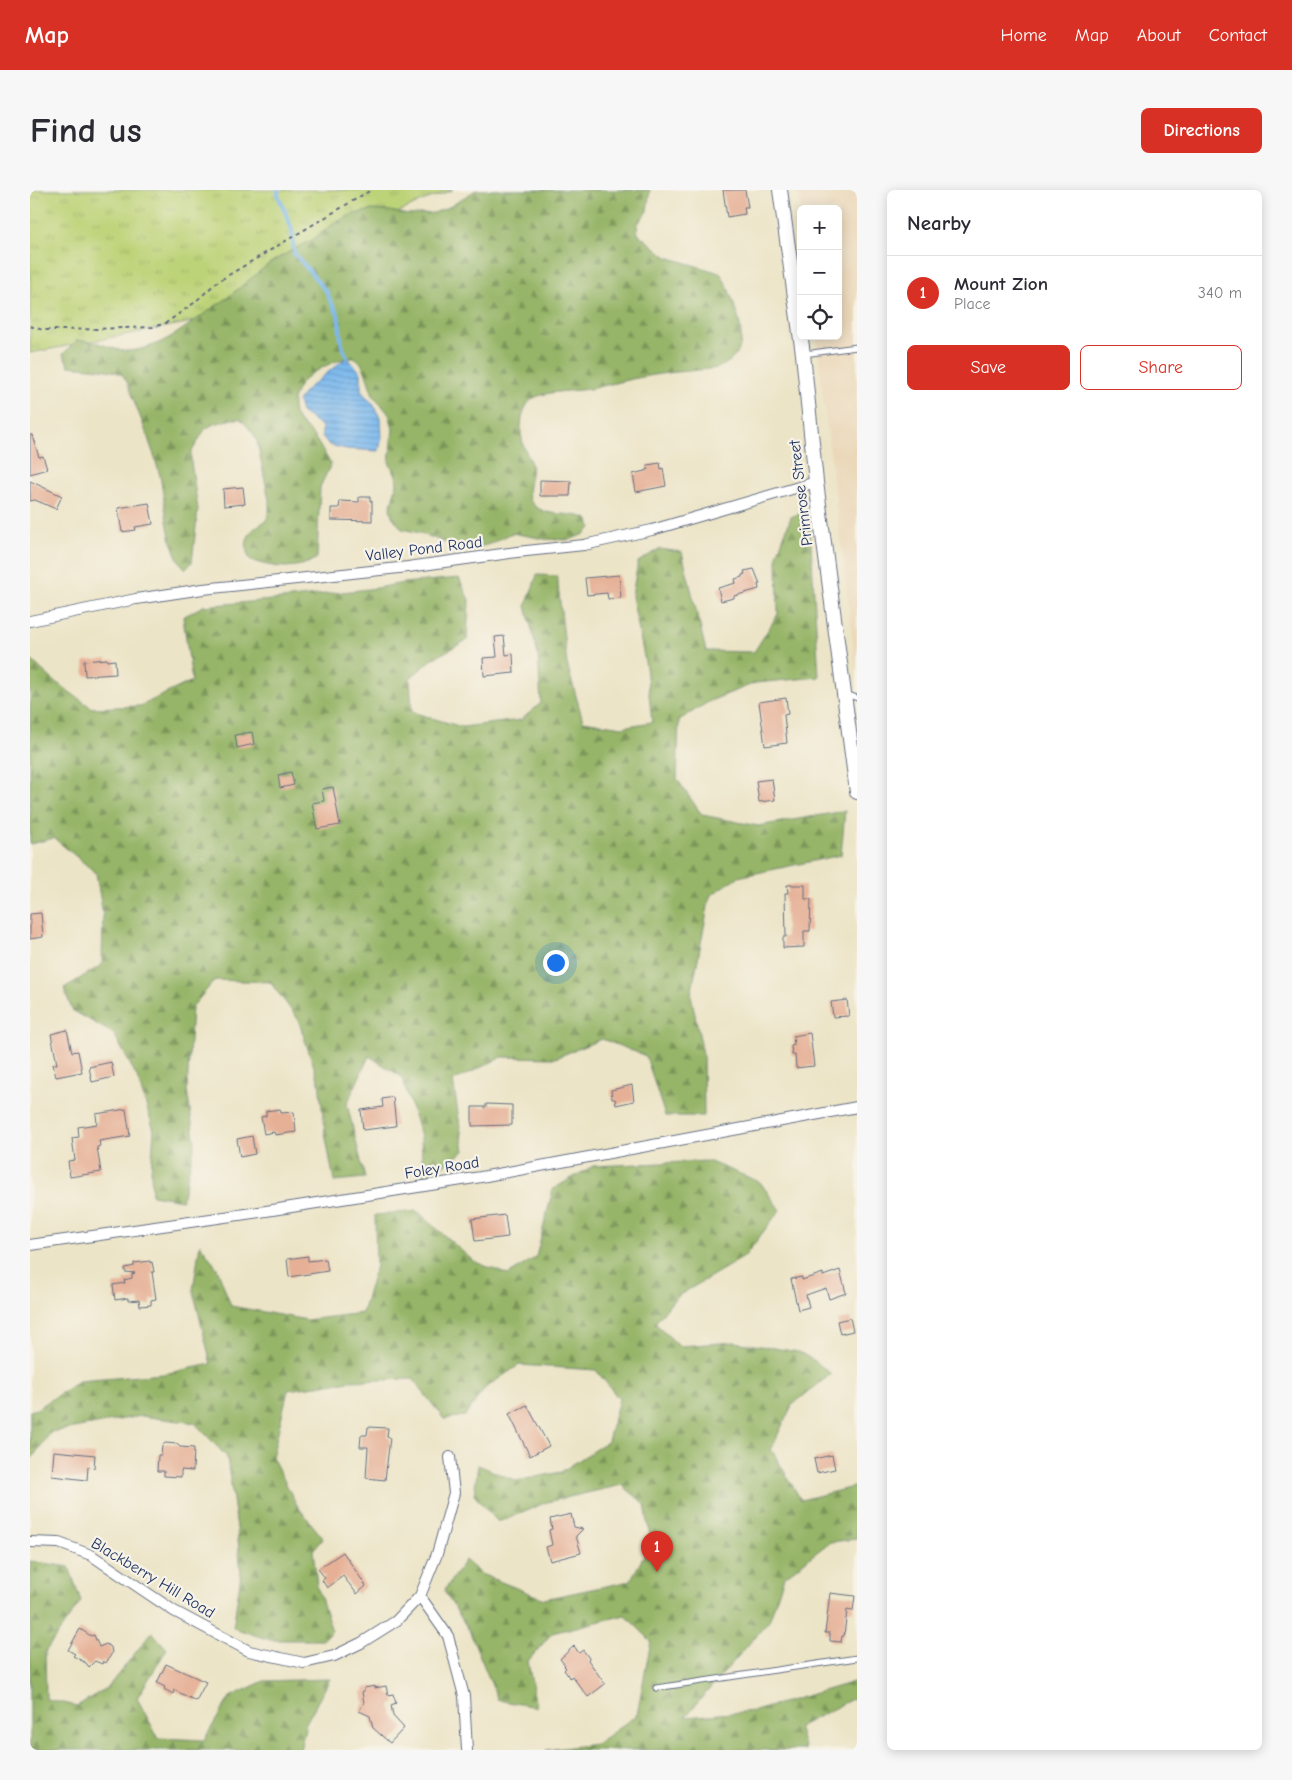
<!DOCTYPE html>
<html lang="en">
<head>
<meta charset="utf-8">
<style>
  body { margin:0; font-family:"Comic Neue",sans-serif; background:#f7f7f7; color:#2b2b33 }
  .controls { position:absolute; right:15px; top:15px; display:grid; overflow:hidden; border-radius:8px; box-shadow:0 2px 12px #0003 }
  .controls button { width:45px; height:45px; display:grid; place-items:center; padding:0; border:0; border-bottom:1px solid #e1e1e2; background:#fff; color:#2b2b33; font:25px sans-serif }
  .you { position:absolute; left:525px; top:772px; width:18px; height:18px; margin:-12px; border:4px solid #fff; border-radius:50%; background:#1a73e8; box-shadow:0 0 0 8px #1a73e833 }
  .badge { display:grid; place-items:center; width:32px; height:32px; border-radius:50%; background:#d93025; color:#fff; font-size:16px; font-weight:700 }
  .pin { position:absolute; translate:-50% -41px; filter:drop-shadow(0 1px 2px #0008) }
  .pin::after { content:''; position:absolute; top:26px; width:18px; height:15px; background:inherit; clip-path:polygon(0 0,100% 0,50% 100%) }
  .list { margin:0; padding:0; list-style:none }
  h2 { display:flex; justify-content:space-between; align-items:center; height:65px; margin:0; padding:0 20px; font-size:21px }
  h2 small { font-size:16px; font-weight:400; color:#7c7c81 }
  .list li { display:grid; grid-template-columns:32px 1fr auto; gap:15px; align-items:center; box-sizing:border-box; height:75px; padding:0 20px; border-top:1px solid #e1e1e2 }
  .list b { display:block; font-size:19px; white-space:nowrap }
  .list p { margin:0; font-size:16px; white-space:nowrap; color:#7c7c81 }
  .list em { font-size:16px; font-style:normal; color:#7c7c81 }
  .actions { display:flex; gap:10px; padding:15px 20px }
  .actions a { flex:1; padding:11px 0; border:1px solid #d93025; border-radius:8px; text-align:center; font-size:18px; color:#d93025 }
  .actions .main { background:#d93025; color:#fff }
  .icon { flex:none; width:28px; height:28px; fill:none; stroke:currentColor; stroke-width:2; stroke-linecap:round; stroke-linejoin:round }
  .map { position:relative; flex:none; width:827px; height:1560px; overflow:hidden; border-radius:8px }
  header { display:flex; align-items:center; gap:30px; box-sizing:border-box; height:70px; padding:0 25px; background:#d93025; color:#fff }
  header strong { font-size:24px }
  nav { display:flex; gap:28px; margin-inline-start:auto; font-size:18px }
  .intro { display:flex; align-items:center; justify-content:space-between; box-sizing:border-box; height:120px; padding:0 30px }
  h1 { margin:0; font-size:35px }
  .button { padding:12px 22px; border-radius:8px; background:#d93025; color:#fff; font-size:18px; font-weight:700 }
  main { display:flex; gap:30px; padding:0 30px }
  aside { flex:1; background:#fff; border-radius:8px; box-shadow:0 2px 12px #0003 }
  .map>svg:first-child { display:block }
  .built { fill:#ebd8ba }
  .grass { fill:url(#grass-tufts); stroke:#6c816b }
  .forest { fill:url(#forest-firs); stroke:#587263 }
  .water { fill:url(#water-rules); stroke:#4c74a6 }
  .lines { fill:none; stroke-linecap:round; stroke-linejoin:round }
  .stream { stroke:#7cb9ee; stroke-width:4 }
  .building { fill:#e6b096 }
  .lane-casing { stroke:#646e82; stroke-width:7 }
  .street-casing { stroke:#646e82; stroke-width:12 }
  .secondary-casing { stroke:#646e82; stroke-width:16 }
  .path { stroke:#646e82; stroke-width:2; stroke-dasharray:4 4; stroke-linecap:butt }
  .lane { stroke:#fff; stroke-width:5 }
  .street { stroke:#fff; stroke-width:10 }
  .secondary { stroke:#fff; stroke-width:14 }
  .labels { text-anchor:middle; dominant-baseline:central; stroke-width:4.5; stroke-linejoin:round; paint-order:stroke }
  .street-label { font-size:16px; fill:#1b2f5e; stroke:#f7f3e8 }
</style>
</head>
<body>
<header>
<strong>Map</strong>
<nav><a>Home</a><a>Map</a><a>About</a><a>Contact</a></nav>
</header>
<div class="intro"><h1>Find us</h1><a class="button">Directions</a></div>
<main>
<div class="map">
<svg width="827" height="1560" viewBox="0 0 827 1560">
  <defs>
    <pattern id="grass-tufts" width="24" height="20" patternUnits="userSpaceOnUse" patternTransform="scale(1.25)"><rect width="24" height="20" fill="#bdd378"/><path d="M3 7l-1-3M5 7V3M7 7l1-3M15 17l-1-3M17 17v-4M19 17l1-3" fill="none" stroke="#a2b56a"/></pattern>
    <pattern id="forest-firs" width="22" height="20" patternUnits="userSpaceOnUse" patternTransform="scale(1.25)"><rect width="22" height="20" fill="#96b568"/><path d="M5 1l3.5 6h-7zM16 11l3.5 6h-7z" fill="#7a9459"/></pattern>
    <pattern id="water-rules" width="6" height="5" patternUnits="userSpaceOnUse" patternTransform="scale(1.25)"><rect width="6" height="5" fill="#7cb9ee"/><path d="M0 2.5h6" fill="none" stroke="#6597c4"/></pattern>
  </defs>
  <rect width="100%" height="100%" fill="#f7f3e8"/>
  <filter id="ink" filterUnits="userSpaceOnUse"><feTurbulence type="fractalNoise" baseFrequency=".02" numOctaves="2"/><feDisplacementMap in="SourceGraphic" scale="10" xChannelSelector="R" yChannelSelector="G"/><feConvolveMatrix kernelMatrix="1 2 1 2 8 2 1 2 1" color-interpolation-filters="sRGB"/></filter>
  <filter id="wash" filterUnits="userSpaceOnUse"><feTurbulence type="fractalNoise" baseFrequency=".0096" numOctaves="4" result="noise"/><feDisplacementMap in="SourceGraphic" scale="20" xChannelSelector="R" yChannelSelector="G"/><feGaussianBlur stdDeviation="1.12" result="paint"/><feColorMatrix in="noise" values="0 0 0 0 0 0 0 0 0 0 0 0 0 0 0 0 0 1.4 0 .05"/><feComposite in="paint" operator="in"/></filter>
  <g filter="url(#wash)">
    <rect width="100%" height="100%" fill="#ece4c6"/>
    <path class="built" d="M768,0H827V486L786,146H808V19H771V21Z"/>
    <path class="grass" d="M0,0H423L392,11L234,88L193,126L0,163Z"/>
    <path class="forest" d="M446,0H620L617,21L607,35L608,44L637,67L690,83C698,96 702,108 707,123C714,148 715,167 687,178C662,181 637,182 612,187C595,190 577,195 560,199C546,201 511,201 501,210C492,217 489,239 492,249C493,256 497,264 500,271C506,286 490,304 505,316C521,329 542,320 559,330L561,338L554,344L539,350L515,349L482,343L460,354L444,358L428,357L390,343L372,339L362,326L360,318L367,294L366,286L359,272L363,239L359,224L343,205L335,181L331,173L326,168C311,167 299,174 286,181C269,189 254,214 269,231C272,235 277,238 280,242C288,251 294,264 301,274L290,297L287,368C267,381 242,378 220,370C214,358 215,346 226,337C229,335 233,333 236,330C240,325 239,317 239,310L227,251L223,243L211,229H202L184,234L175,239L161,263V272L168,319L162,372L156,379C136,363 136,308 129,282C122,257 113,233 103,209C100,202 98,190 92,185C83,178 52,178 39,176L33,164L47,150C56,151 66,152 74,155C82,157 88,161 96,161C118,161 143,147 160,134C171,127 180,118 192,112L240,73L264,59L282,50L305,33L320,25L342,20L360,21L378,25L404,23L421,16Z
      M779,320L789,487L725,493L680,511L649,530L647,589L672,625L728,636L815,621L811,665L708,687L680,706L661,805L673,864L674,926H635L616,866L572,849L525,868L472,867L423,891L434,961L393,990L391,947L372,887L339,866L317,914L335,988L304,991L295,943L289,892L268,829L240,792L185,790L162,817L157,900L165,953L152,1010L122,1005L121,982L124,940L107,887L84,844L42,820L34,798L72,775L73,725L66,683L24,648L0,654V469L24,491L62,518L110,516L162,491L153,427L173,416L253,409L347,398L373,393L429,388L439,410L437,450L404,468L380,488L382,522L432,537L491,530L511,513L508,465L496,416L507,385L527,386L537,474L553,531L592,537L622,532L616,477L602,406L608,372L629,359L652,362L676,461L724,462L748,424L747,365L761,327Z
      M678,971L730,992L750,1020L714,1067L646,1107L625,1133L649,1156L705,1152L769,1162L785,1171L801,1184L762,1215L741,1259L771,1310L827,1296V1349L800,1352L754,1387L739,1431L655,1527L725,1521L827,1491V1510L822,1509L768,1537L775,1560H516L566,1554L607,1525L621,1451L595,1425L522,1443L498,1471L506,1517L468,1510L440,1442L414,1401L435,1370L451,1384L514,1409L600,1391L621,1353L615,1314L592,1295L517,1312L468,1332L444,1305L448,1275L486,1291L531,1282L578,1251L589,1209L566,1180L489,1175L455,1198L435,1226L414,1229L383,1189L319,1191L258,1200L242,1267L268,1317L293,1348L283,1360L287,1396L302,1441L293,1450H240L203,1438L211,1384L207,1338L197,1267L165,1233L111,1226L21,1242L0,1271V1221L7,1219L49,1191L134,1184L181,1174L163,1100L170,1054L187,1078L201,1116L277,1130L332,1123L346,1076L345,1025L387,1021L443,1071L478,1085L506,1067L523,999L563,976Z
      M0,1371L39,1377L51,1411L15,1462L16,1509L47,1516L78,1497L122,1442L137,1459L107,1508L128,1548L174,1550L200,1507L234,1491L300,1489L276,1533L270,1560H0Z"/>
    <path class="water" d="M317,167L331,183V201L343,214L351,230L352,247L349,261L317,259L299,255L292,246V236L271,222L268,211L276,200Z"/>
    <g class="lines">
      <path class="stream" d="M248,0V5L262,39L264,63L296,101L301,112L308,124L312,156L317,167"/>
    </g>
    <g id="blocks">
      <path class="building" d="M693,0H715L718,17H714L715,24L697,27Z
        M0,245H2L9,267L13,266L17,279L0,284Z
        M630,273L631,279L633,278L636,296L606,302L603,284L618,280L617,275Z
        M510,290L541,291L540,306H510Z
        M0,291L32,306L26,319L5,310L0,311Z
        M213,297L215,314L194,316L193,299Z
        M329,307H340V311H342V331L301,330V318H309L310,311L329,312Z
        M119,313L123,334L105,337L106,340L92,342L88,318Z
        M724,379L730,394H728L729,399L704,406V408L691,411L688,398L706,393L705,389L712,387V385L715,384L714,381Z
        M589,385L591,408L578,409L577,403L557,405L555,388Z
        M474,446L476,465L483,464L484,483L454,486L453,468L467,467L465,447Z
        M77,469V471L85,470L86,484L55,486L54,471Z
        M756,508L758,524L754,525L757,553L735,556L729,512Z
        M222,542L224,554L207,558L205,545Z
        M261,582L264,595L250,598L248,585Z
        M742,589L745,610L729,612L726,591Z
        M303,597L310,635L287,639L282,613L294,611L292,599Z
        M757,695H775V709H781L780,741H774V757L753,758V747H756L755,703H758Z
        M11,723L13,747L0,749V724Z
        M817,810L819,826L803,827L801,812Z
        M37,840L42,862L48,861L52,882L26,887L23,874H27L21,844Z
        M780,843L784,876L766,878L765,865H762L761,856L764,855L763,846Z
        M81,872L84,887L62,892L59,877Z
        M602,895L604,911L586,915L585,909H582L581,900Z
        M363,907L366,936L333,940L331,920L353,917L352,909Z
        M456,914L482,915V935L442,936V917H456Z
        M96,919L100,946L69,951L70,956L67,957L71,982L40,987L38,971L45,970L42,948L49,947L48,937L67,934L66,924Z
        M250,919L251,923L264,922L266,942L245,945L244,942L234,944L231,927L236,926V921Z
        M222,946L225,964L210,967L207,949Z
        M475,1025L478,1047L445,1051L442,1029Z
        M278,1066V1071L296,1069L298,1081L259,1087L257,1069Z
        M120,1071V1073L122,1072L124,1082H122L126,1109L121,1110V1115L110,1116L109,1110L98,1111V1108L85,1110L83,1095L95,1093L94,1090L102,1088V1084L105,1083L95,1082V1078L104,1076V1073Z
        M810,1080L816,1103L799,1109L796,1098L776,1105L779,1117L768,1120L761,1089L772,1087V1090L793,1083V1086Z
        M820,1128L823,1141L810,1144L807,1131Z
        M497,1215L519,1256L500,1266L479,1224Z
        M338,1237L358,1238L357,1247L360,1248L355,1290L336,1288L338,1257H330L331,1245H337Z
        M135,1253L147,1254L150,1257L164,1258L163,1281L151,1280V1287L134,1286V1281H127L128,1265H131L132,1256Z
        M24,1261L65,1265L64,1278L58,1277L57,1290L22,1286Z
        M802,1265L805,1279L787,1283L784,1269Z
        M541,1324L544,1337L553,1339L546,1346L551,1363L520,1371L516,1357L522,1355L519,1340L522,1339L520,1329Z
        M313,1362L336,1396L327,1404L313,1386L297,1398L292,1390L295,1388L288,1379Z
        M800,1403L825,1406L823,1421L817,1420L814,1446H812L811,1452L800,1451V1443H795Z
        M50,1439L61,1446L64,1445L69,1457L76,1454L81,1457L82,1463L76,1473L73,1471L72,1474L65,1471L59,1477L56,1473L43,1466L45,1464L38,1460Z
        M544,1456L549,1463L553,1460L559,1468L558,1470L575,1494L558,1507L542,1486L540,1488L534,1480L536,1478L534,1476L535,1475L530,1469Z
        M136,1474L176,1492L166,1511L144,1500L143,1504L134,1499L135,1497L127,1493Z
        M345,1496V1498L356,1496L358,1505L363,1504L366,1513L361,1515L363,1526L374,1538L360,1553L343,1538L340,1526L329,1521L334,1513L332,1502L334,1501V1498Z"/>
    </g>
  </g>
  <g filter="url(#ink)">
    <use href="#blocks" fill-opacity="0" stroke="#646e82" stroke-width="1"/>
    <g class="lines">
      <defs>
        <path id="lane" d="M774,164L827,157
          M816,504L827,508
          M626,1498L827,1468"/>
        <path id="street" d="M0,431L106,409L173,399L378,377L487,362L554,355L622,340L786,292
          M0,1055L236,1021L451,987L827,917
          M0,1352L29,1353L61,1365L144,1421L219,1461L274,1473L304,1466L331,1453L366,1431L390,1406L407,1364L424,1303L420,1267
          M390,1406L418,1446L434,1506L437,1560"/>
        <path id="secondary" d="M750,0L773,164L786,292L827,602"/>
      </defs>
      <use href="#lane" class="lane-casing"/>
      <use href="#street" class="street-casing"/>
      <use href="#secondary" class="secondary-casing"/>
      <path class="path" d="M0,136L13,140H35L123,137L136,133L164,113L187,92L341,0"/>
      <use href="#lane" class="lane"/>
      <use href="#street" class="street"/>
      <use href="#secondary" class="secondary"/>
    </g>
  </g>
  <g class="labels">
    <g class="street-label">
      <text transform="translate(771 303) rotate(-97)">Primrose Street</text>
      <text transform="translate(394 359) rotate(-7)">Valley Pond Road</text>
      <text transform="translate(412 978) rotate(-9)">Foley Road</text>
      <text transform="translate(123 1388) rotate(31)">Blackberry Hill Road</text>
    </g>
  </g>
</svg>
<div class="controls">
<button>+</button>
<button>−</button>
<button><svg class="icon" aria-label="locate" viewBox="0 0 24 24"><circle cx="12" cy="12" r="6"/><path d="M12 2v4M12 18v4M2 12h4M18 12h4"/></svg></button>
</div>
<div class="you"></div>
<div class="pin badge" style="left:627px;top:1382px">1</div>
</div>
<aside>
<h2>Nearby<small></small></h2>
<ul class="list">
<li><span class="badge">1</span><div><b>Mount Zion</b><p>Place</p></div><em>340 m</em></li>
</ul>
<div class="actions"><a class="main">Save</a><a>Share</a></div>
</aside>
</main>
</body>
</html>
